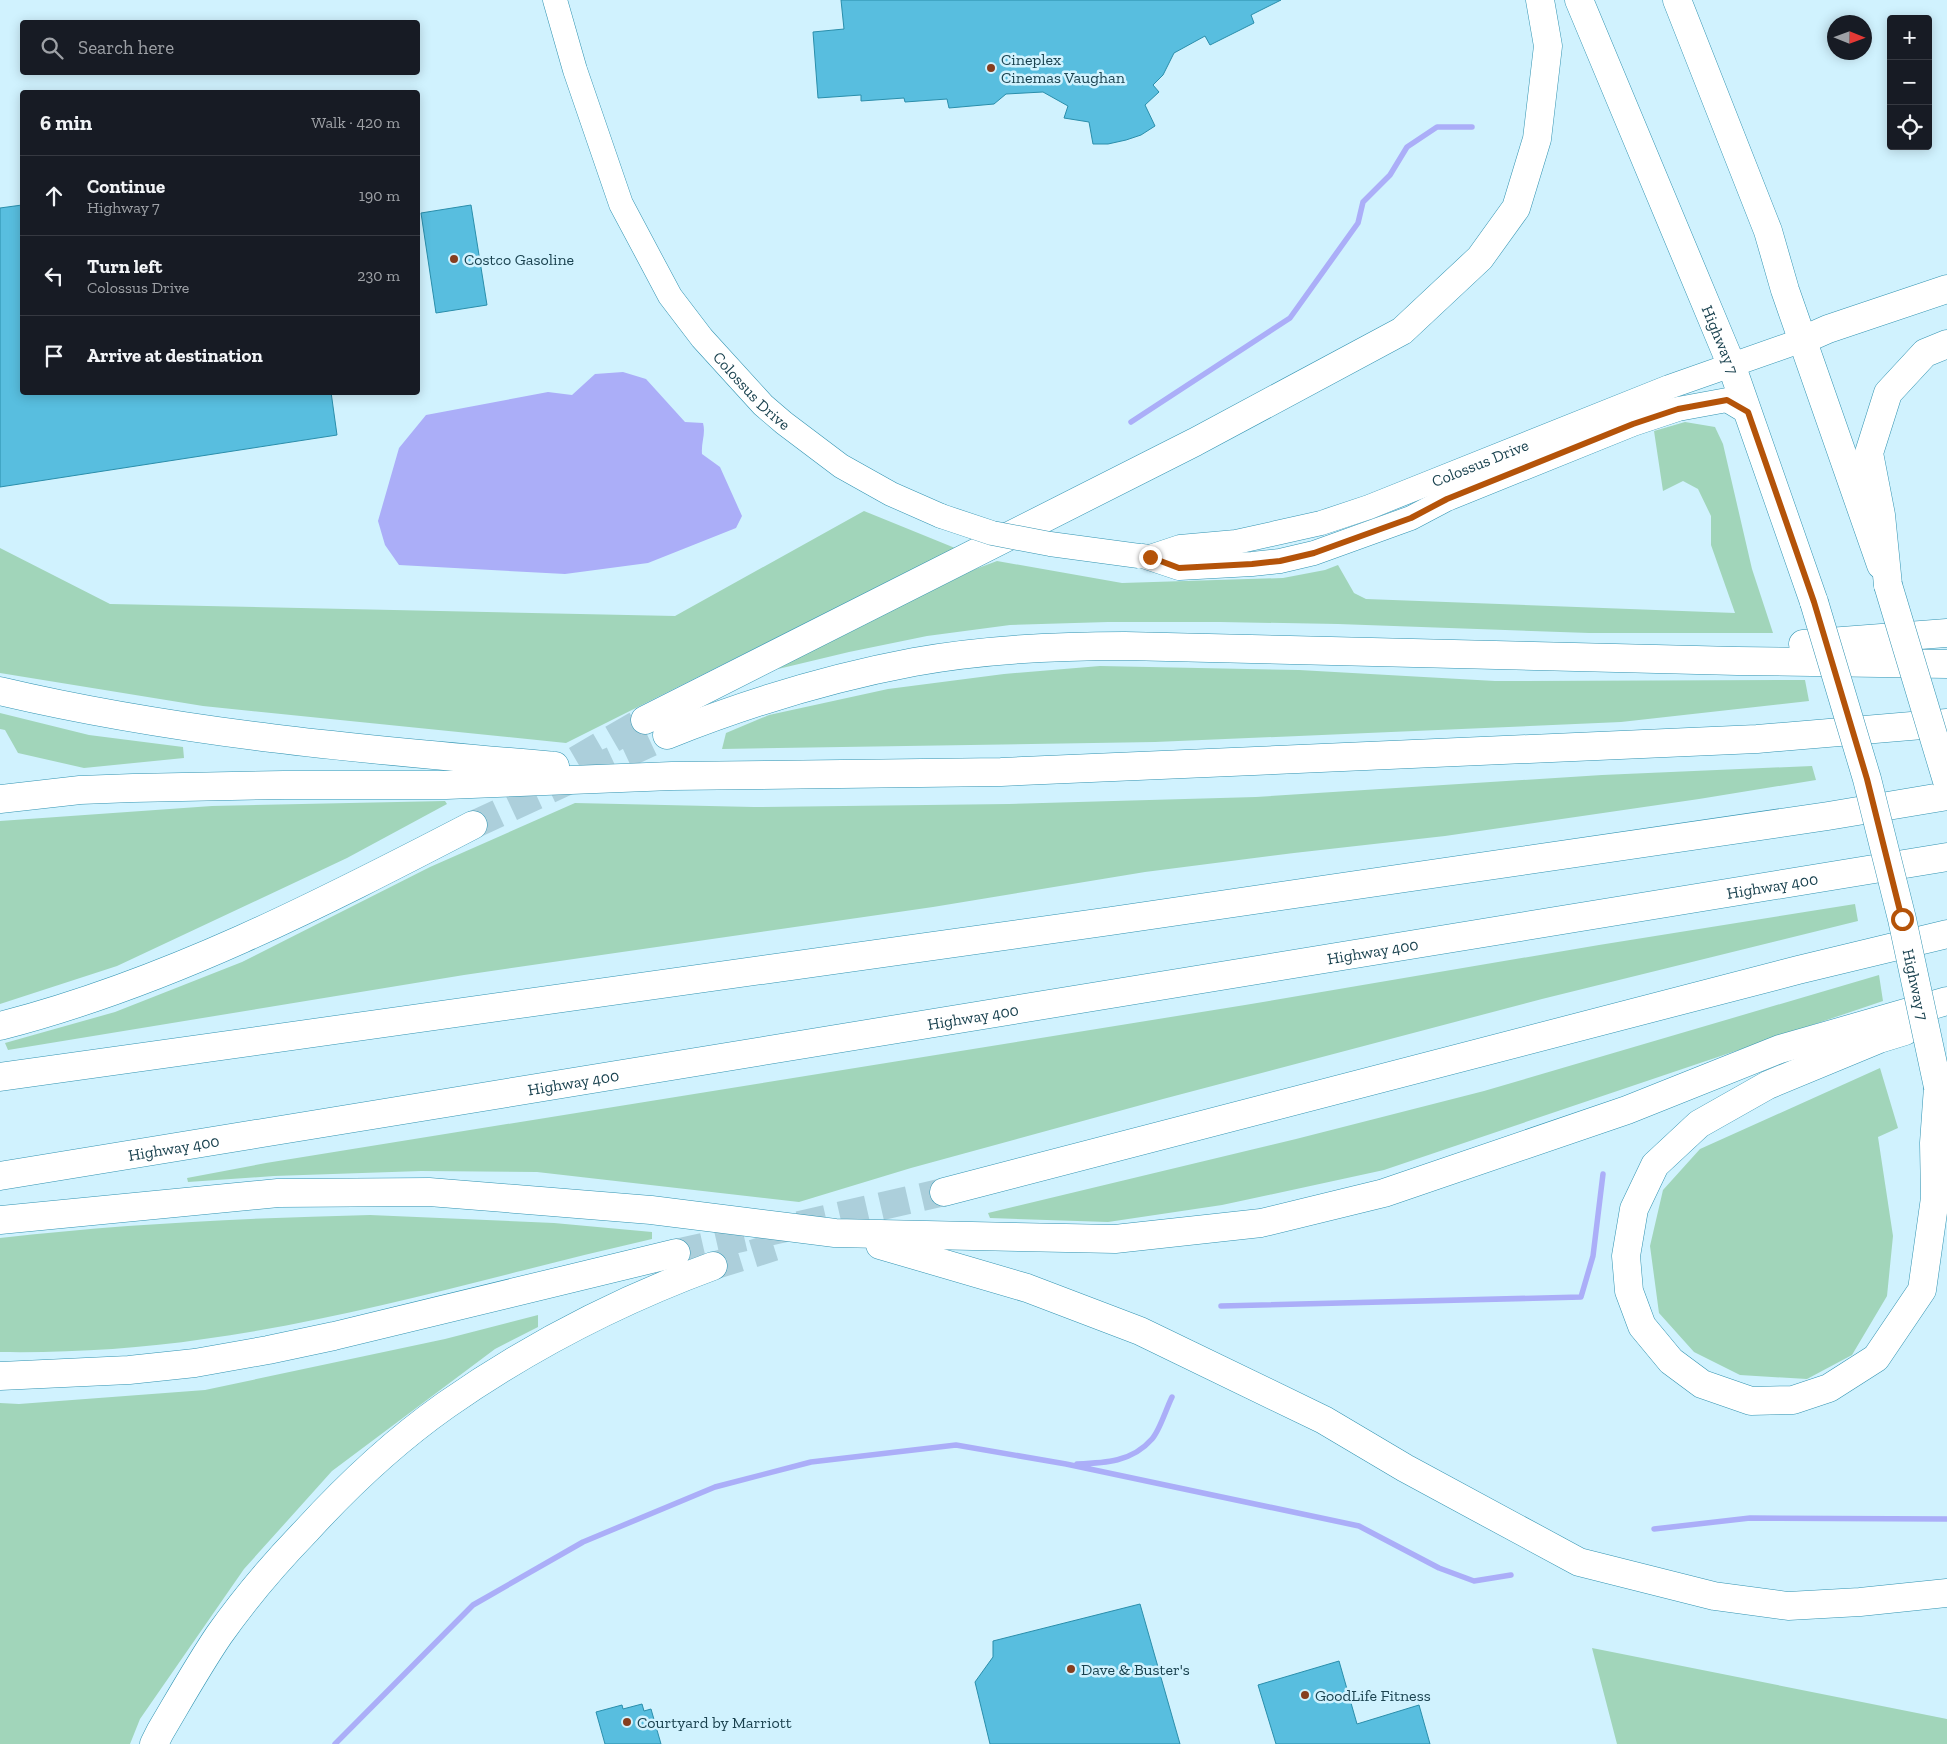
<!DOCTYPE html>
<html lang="en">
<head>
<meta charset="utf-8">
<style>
  body { margin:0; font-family:"Zilla Slab",serif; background:#242831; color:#f1f3f6 }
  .controls { position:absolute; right:15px; top:15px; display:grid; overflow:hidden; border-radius:5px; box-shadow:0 2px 12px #0003 }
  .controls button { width:45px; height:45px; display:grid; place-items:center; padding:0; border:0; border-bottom:1px solid #363941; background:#171b24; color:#f1f3f6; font:25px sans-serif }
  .compass { position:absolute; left:1827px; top:15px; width:45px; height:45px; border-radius:50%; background:#171b24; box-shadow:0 2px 12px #0003; rotate:91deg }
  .stop { position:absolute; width:15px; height:15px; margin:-11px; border:4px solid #b45309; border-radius:50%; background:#fff }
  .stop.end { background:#b45309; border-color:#fff; box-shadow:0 1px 5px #0008 }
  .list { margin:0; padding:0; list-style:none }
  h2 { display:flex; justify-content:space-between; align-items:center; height:65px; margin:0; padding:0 20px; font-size:21px }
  h2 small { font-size:16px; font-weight:400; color:#9ea1a6 }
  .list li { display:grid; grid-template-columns:32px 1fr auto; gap:15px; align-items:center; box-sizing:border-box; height:80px; padding:0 20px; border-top:1px solid #363941 }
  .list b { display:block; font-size:19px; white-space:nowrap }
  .list p { margin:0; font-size:16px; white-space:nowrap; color:#9ea1a6 }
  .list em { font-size:16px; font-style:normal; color:#9ea1a6 }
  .icon { flex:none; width:28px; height:28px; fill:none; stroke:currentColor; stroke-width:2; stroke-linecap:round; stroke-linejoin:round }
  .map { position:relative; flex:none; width:1947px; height:1744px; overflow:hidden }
  .search { position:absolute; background:#171b24; box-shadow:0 2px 12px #0003; left:20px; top:20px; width:400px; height:55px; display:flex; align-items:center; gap:12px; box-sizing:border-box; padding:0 18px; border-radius:5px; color:#9ea1a6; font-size:19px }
  .panel { position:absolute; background:#171b24; box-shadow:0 2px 12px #0003; left:20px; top:90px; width:400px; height:305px; border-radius:5px }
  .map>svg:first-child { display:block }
  .green { fill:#a1d5ba }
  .water { fill:#abaef8 }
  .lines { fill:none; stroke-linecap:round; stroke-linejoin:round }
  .stream { stroke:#abaef8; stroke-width:5.5 }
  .building { fill:#58bedf; stroke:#2a8eab }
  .motorway-tunnel { stroke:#accfdb; stroke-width:28; stroke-dasharray:28 14; stroke-linecap:butt }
  .tertiary-casing { stroke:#3193b1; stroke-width:25 }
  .primary-casing { stroke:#3193b1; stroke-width:29 }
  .motorway-casing { stroke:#3193b1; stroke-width:29 }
  .tertiary { stroke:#fff; stroke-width:24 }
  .primary { stroke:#fff; stroke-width:28 }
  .motorway { stroke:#fff; stroke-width:28 }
  .tertiary-bridge-casing { stroke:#3193b1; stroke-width:25; stroke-linecap:butt }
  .primary-bridge-casing { stroke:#3193b1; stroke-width:29; stroke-linecap:butt }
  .tertiary-bridge { stroke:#fff; stroke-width:24 }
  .primary-bridge { stroke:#fff; stroke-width:28 }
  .route { stroke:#b45309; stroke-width:6 }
  .poi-dot { fill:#863e1f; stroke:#d0f2fe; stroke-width:2 }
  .labels { text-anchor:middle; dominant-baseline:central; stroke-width:5; stroke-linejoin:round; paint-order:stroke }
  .poi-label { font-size:16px; fill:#1a424f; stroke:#d0f2fe; text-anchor:start }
  .street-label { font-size:16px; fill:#1a424f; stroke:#d0f2fe }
</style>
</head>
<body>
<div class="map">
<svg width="1947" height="1744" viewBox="0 0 1947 1744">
  <rect width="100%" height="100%" fill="#d0f2fe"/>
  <path class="green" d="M1685,422L1715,427L1723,444L1752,569L1773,633H1589L1338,624L1220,622H1108L1010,625L927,636L849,652L778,669L822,644L957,576L997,561L1122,583L1283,578L1325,570L1338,565L1354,593L1366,599L1735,613L1711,545V516L1698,489L1683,481L1663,491L1654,431Z
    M864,511L955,548L566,743L203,706L0,673V548L110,604L675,616Z
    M1100,666L1299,670L1495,681L1805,680L1809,701L1621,722L1391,732L1155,742L722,749L726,733L769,715L888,689L1004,674Z
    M0,713L89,735L183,747L184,758L84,768L18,753L5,730L0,729Z
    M1812,766L1816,780L1699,799L1445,836L1294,853L1145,872L933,907L464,975L8,1050L5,1043L115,1012L242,962L430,867L575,803L754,807L1009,804L1256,797L1602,775Z
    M445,801L447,804L347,858L117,966L0,1004V821L212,806Z
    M1855,904L1858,921L1542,999L1163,1099L911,1168L799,1202L537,1172L421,1171L274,1176L188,1182L187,1178L266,1163L1245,1005L1599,945Z
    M1879,975L1883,1001L1384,1170L1222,1205L1108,1222L990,1218L988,1213L1296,1139L1484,1091Z
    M1880,1068L1898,1128L1878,1137L1893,1236L1887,1296L1852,1355L1807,1379L1740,1375L1694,1352L1659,1313L1650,1246L1663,1190L1700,1149Z
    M370,1215L554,1223L652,1232V1239C503,1273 356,1318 204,1339C138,1349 67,1353 0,1352V1238C123,1224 246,1218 370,1215Z
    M538,1315V1327L495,1349L332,1471L244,1569L140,1719L130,1744H0V1403L19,1404L205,1390L445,1339Z
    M1592,1648L1947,1719V1744H1617Z"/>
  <path class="water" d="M623,372L646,379L685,422L703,423C706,434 701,442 702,454L720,467L742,516L736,528L648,563L565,574L399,565L385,545L378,521L399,448L426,415L548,392L572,395L595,374Z"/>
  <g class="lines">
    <path class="stream" d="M1131,422L1290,318L1358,223L1363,202L1390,175L1407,147L1437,127H1472
      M1221,1306L1581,1297L1593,1256L1603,1174
      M1077,1464C1105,1463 1132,1462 1152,1439C1160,1430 1166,1409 1172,1397
      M1654,1529L1750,1518L1947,1519
      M335,1744L473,1605L583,1542L715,1487L811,1462L956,1445L1066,1464L1359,1526L1439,1568L1474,1581L1511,1575"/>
  </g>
  <path class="building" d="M841,0H1281L1251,15L1254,23L1210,45L1205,36L1174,53L1163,75L1153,85L1159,92L1145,105L1155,126L1141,135L1126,140L1108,144H1093L1089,122L1064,118L1068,106L1043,92L1006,94L994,104L949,108L947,99L905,102L904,98L861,101V95L818,98L813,32L844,29Z
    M22,205V392H331L337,435L0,487V208Z
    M471,205L487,305L436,313L421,213Z
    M1140,1604L1180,1744H990L975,1682L993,1657V1641Z
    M1339,1661L1357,1724L1419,1705L1430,1744H1276L1258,1685Z
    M642,1704L644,1711L651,1709L661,1744H605L596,1712L622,1705L623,1709Z"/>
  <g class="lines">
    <path class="motorway-tunnel" d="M576,760L645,720
      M473,825L667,735
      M676,1253L944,1192
      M713,1266L774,1247"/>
    <defs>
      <g id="tertiary">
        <path id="s1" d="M555,0L575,70L621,204L670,296L702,338L763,405L784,423L841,466L891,494L941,516"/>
        <path d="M1143,556L1179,568L1252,564L1280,561L1314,553L1411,518L1447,499L1633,424L1678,409L1727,400L1747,412"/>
        <path id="s2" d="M1150,557L1180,547L1236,542L1321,523L1369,507L1669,387L1803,340"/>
      </g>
      <g id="primary">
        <path id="s3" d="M1579,0L1731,364L1814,602"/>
        <path d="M1677,0L1768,231L1785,290L1881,565"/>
      </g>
      <g id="motorway">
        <path d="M1803,340L1828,329L1947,289"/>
        <path d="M1888,585L1881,515L1869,453L1888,393L1925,353L1947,344"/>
        <path d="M1803,644L1947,633"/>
        <path d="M0,691C182,734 370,750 555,766"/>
        <path d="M645,720L1195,442L1402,331L1480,258L1516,208L1537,139L1548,46L1540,0"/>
        <path d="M667,735C747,703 829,678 914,662C984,649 1054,646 1125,646L1737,661L1947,664"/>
        <path d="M0,799L80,790L133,788L284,785H446L672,776L1001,772L1757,739L1947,723"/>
        <path d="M0,1026C167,983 321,904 473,825"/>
        <path d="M1905,1031L1879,1039L1768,1085L1699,1124L1655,1165L1634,1209L1626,1256L1629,1291L1642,1326L1671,1361L1702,1384L1751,1401L1793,1400L1829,1388L1876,1358L1922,1290L1935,1198L1934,1143L1938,1087"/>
        <path d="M0,1077L1111,921L1828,816L1947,796"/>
        <path id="s4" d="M0,1176L1947,857"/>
        <path d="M944,1192L1798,970L1947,934"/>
        <path d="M0,1220L278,1193L429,1192L651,1210L835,1233L1115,1239L1261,1223L1384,1193L1627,1110L1780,1049L1947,1001"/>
        <path d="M880,1245L1027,1288L1140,1331L1324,1420L1405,1468L1579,1562L1714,1596L1788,1606L1860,1602L1947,1593"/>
        <path d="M0,1376L129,1370L195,1363L268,1350L334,1336L676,1253"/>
        <path d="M154,1744L160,1732C179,1700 198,1666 219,1635C245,1598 275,1563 306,1531C348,1485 395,1441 446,1405C529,1347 618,1301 713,1266"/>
      </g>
    </defs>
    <use href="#tertiary" class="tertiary-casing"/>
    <use href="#primary" class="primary-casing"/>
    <use href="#motorway" class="motorway-casing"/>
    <use href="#tertiary" class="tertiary"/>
    <use href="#primary" class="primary"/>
    <use href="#motorway" class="motorway"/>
    <defs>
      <path id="tertiary-bridge" d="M941,516L992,533L1050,544L1139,556"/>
      <g id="primary-bridge">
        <path d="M1888,585L1947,781"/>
        <path id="s5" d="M1814,602L1867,779L1902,919L1938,1087"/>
      </g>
    </defs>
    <use href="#tertiary-bridge" class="tertiary-bridge-casing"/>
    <use href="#primary-bridge" class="primary-bridge-casing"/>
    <use href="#tertiary-bridge" class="tertiary-bridge"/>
    <use href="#primary-bridge" class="primary-bridge"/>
  </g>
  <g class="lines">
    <path class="route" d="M1150,557L1179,568L1252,564L1280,561L1314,553L1411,518L1447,499L1633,424L1678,409L1727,400L1748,412L1814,602L1867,779L1902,919"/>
  </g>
  <g class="poi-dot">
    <circle cx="991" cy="68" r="5"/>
    <circle cx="454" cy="259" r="5"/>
    <circle cx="1071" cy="1669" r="5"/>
    <circle cx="1305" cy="1695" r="5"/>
    <circle cx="627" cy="1722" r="5"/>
  </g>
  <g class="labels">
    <g class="poi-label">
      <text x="1001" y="59">Cineplex<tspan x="1001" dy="18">Cinemas Vaughan</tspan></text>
      <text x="464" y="259">Costco Gasoline</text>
      <text x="1081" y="1669">Dave &amp; Buster's</text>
      <text x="1315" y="1695">GoodLife Fitness</text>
      <text x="637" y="1722">Courtyard by Marriott</text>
    </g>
    <g class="street-label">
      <text stroke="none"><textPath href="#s3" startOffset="368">Highway 7</textPath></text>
      <text stroke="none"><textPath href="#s1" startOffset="444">Colossus Drive</textPath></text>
      <text stroke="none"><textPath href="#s2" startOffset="345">Colossus Drive</textPath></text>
      <text stroke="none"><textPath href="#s4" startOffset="1796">Highway 400</textPath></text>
      <text stroke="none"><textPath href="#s4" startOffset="1391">Highway 400</textPath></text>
      <text stroke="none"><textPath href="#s5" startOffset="396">Highway 7</textPath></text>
      <text stroke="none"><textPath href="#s4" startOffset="986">Highway 400</textPath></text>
      <text stroke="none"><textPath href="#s4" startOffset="581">Highway 400</textPath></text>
      <text stroke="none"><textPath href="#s4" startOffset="176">Highway 400</textPath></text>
    </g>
  </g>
</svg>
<div class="controls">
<button>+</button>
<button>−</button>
<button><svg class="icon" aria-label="locate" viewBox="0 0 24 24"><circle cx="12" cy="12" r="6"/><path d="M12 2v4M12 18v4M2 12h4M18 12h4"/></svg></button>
</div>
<svg class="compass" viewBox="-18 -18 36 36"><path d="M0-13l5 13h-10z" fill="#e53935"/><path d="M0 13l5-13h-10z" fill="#9ea1a6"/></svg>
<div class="stop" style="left:1902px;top:919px"></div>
<div class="stop end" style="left:1150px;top:557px"></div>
<div class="search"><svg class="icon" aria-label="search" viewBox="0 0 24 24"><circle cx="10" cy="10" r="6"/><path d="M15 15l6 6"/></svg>Search here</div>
<section class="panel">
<h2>6 min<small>Walk · 420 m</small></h2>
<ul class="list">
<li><svg class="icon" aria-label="ahead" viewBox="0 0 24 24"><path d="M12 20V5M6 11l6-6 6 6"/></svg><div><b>Continue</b><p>Highway 7</p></div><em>190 m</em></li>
<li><svg class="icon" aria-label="left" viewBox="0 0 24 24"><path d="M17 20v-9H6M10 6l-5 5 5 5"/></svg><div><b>Turn left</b><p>Colossus Drive</p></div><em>230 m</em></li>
<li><svg class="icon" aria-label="arrive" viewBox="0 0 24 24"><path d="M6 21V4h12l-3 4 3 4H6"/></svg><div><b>Arrive at destination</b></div></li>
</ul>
</section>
</div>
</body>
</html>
